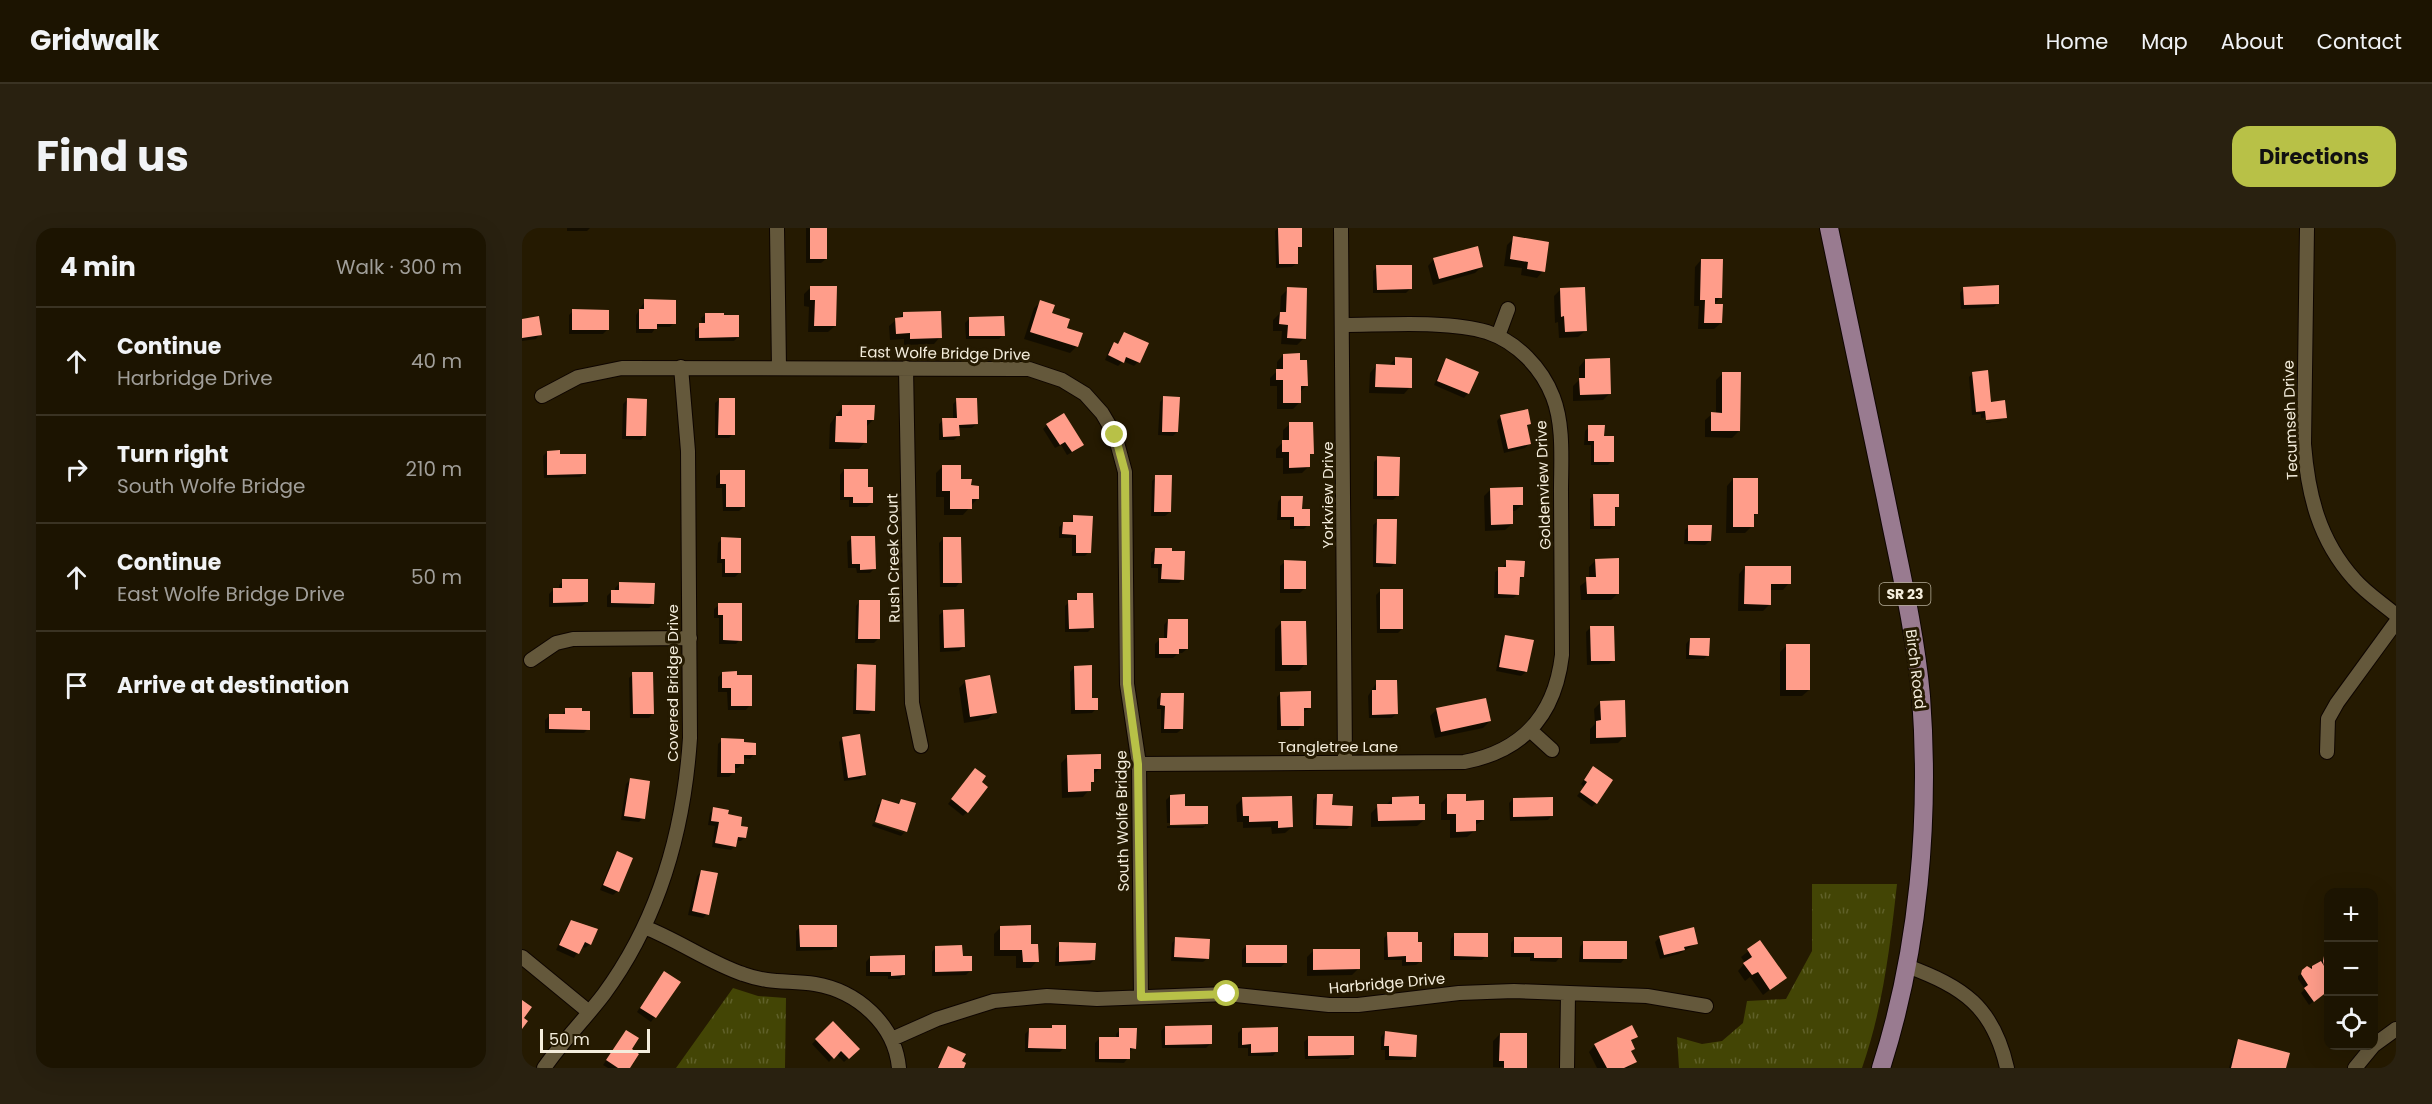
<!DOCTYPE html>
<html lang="en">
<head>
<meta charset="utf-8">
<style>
  body { margin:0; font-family:Poppins,sans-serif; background:#292110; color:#f1f3f6 }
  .controls { position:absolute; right:18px; bottom:18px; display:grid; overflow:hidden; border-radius:12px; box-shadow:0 6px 24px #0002 }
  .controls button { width:54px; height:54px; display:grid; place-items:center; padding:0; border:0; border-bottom:2px solid #3a3323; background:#1c1401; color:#f1f3f6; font:30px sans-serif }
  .scale { position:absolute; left:18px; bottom:15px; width:110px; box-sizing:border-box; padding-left:6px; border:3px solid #f4eddc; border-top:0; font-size:16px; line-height:21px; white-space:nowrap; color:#f4eddc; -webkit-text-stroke:4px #251a01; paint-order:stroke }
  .stop { position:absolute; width:18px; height:18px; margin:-14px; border:4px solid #b8c147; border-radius:50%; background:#fff }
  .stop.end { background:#b8c147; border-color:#fff; box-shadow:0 2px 6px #0008 }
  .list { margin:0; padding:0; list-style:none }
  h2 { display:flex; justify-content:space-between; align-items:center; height:78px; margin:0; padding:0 24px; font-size:26px }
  h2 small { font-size:20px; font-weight:400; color:#a09e99 }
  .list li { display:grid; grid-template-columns:39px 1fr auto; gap:18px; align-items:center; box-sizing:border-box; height:108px; padding:0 24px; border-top:2px solid #3a3323 }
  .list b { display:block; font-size:22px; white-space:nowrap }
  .list p { margin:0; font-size:20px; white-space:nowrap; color:#a09e99 }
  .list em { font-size:20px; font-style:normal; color:#a09e99 }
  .icon { flex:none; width:33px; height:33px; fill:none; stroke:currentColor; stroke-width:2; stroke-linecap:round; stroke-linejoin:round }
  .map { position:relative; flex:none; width:1874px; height:840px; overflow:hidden; border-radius:18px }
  header { display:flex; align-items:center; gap:36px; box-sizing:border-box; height:84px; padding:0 30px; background:#1c1401; border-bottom:2px solid #3a3323 }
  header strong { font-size:28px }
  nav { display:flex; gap:33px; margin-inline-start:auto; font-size:21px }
  .intro { display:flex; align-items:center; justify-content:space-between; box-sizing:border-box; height:144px; padding:0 36px }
  h1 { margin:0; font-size:42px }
  .button { padding:15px 27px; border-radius:18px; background:#b8c147; color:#111; font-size:21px; font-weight:700 }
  main { display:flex; gap:36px; padding:0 36px }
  aside { flex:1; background:#1c1401; border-radius:18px; box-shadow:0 6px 24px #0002 }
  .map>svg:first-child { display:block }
  .grass { fill:url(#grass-tufts) }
  .shadow { fill:#0007 }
  .building { fill:#ff9d8a }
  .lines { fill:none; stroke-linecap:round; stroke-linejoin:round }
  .minor-casing { stroke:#0e0500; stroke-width:16 }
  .major-casing { stroke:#0e0500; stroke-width:20 }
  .minor { stroke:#64583b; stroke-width:14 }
  .major { stroke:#997b90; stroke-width:18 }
  .route { stroke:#b8c147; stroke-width:8 }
  .labels { text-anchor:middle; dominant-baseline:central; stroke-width:6; stroke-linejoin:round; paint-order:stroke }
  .shield { fill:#251a01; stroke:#b6ae9a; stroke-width:1.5 }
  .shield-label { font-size:14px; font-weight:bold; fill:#f4eddc }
  .street-label { font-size:15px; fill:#f4eddc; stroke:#251a01 }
</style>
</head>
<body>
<header>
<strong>Gridwalk</strong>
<nav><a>Home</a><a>Map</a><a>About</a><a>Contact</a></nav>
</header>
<div class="intro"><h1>Find us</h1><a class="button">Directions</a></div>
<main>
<aside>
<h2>4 min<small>Walk · 300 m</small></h2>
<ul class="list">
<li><svg class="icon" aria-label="ahead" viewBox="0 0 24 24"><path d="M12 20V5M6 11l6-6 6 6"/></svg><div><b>Continue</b><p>Harbridge Drive</p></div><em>40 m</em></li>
<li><svg class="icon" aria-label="right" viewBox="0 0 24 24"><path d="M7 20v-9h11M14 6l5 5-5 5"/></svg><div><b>Turn right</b><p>South Wolfe Bridge</p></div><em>210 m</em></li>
<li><svg class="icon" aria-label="ahead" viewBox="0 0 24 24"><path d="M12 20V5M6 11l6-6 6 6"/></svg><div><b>Continue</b><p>East Wolfe Bridge Drive</p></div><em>50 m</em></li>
<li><svg class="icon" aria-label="arrive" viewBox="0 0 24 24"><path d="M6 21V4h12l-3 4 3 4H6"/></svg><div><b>Arrive at destination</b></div></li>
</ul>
</aside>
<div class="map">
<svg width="1874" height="840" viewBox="0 0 1874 840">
  <defs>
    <pattern id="grass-tufts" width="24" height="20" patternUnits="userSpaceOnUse" patternTransform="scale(1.5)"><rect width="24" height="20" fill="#434505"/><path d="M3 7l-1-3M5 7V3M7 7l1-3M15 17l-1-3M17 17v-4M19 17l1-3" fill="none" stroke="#5f6029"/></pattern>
  </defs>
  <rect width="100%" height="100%" fill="#251a01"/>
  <path class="grass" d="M1290,656H1375C1368,719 1361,780 1340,840H1157L1155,809L1180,816L1200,813L1221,795L1225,773L1264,771L1290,723Z
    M211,760L236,768L264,770L263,840H154Z"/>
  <path class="shadow" d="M45,0H68L65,3H45Z
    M284,0H304V31L299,35H284Z
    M756,0H779V18L774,23L775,35L770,39L754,40L753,3Z
    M992,10L1021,43L1015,50L999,47L1000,40L982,38L985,17Z
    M912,31L960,38L953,45L911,57L906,38Z
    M1179,32L1198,70L1191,77L1199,95L1192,101H1176L1177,78H1172L1173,39Z
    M855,39L888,61L884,65H851V43Z
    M289,59L313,98L306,104H286L287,79L282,78V66Z
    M1442,60L1476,75L1472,79L1439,81L1438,65Z
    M766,61L782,110L775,117L759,116L760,103H751V92L758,85L759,68Z
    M1039,61L1063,103L1056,109L1037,110L1036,94L1033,95L1032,68Z
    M123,73L152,95L148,99H134L130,105H114V87Z
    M519,74L543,101L555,118L548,125L502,111L512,80Z
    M51,83L85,102L81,106H47V87Z
    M382,85L418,109L412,116L382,117V111L368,112L367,98Z
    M184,86L216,109L212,113H173V101L180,97L179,90Z
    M447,91L481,107L477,111H444L443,95Z
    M0,93L18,106L14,111L0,113Z
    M602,106L616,134L612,138L601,133L596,138L583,132L588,120L592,116L595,117Z
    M761,127L784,158L778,164V174L771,181H755V158H748V150L755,143V134Z
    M873,131L888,159L882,166L847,165L848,145L854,138H866Z
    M925,132L946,165L942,170L912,157L921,136Z
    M1063,132L1088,165L1081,172L1051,173V158L1057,152V139Z
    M1201,145L1217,203L1210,210L1183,209V192L1190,186H1194V152Z
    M1451,145L1468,175L1483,189L1479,193L1460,195L1481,192V188L1459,190V186L1450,187L1447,149Z
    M642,170L655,204L651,208L636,207L638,174Z
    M198,171L211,206L207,210H193V175Z
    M105,172L123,207L119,212L100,211L101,176Z
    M435,172L454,196L450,200H436V208L432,212H417V196L421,192L431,191V176Z
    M321,178L351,192L344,199L343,214L337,221H307L308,196Z
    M979,188L1007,196L1004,200L1007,216L1003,220L982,225L975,193Z
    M768,196L790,225L786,229V239L780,245L761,246V230H754V221L761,214V202Z
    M525,197L556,221L545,227L539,217L533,220L521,201Z
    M1067,199L1081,209L1090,233L1086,237H1069V217H1062L1063,203Z
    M25,224L63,245L59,249L22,250L21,228Z
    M856,230L875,268L871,272L851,271L852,234Z
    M421,238L448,259L456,270L441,287H422V269H414V245Z
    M322,242L344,261L350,275L345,279H327V272H318V247Z
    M198,244L222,279L217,283H201L200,260H194V248Z
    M634,249L648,284L643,288H629L630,253Z
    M1211,251L1235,285L1230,290V298L1223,305H1204L1205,258Z
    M969,261L1000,277L993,283H990V296L983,302L963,303L962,268Z
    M1072,267L1096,278L1092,282V297L1088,301H1068V271Z
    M760,269L779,282L786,297L782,301H768V292H755L756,274Z
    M552,289L567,324L563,328H550V310H537V299L541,295H548Z
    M856,293L873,335L869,339H851V297Z
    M1167,298L1188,313L1183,317L1162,316L1163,302Z
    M330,310L352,341L348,345H335L334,340H326L325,314Z
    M200,311L218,344L213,349H200V335H195L196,315Z
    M421,311L438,354L434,359H418L417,315Z
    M633,321L661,351L657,355H636V340H629V325Z
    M1074,332L1096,365L1089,372H1059L1058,358L1067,351V339Z
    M763,334L782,361L778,365H758V338Z
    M985,334L1001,349L996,353V366L991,370H972L973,344L980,340Z
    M1223,339L1267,355L1261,362H1248V376L1241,383H1216L1217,346Z
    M41,353L65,374L60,378L27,379V366L31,362L37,361V357Z
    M97,356L131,376L127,380L85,379V368L89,364H93V360Z
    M858,363L880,401L876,405H855L854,367Z
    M556,367L570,400L566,404H543V378L547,374L552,373Z
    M338,373L356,411L352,415H333L334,378Z
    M197,377L218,412L214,416H197V390H192V381Z
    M422,383L442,419L437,423L418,424L417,387Z
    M646,392L665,421L660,425H656L651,430H633V416L638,411H642V397Z
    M759,395L783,436L777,443H753V401Z
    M1068,400L1092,432L1087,436L1065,437L1064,404Z
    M984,409L1004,444L999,448L974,443L980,413Z
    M1168,411L1186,427L1182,431H1164V416Z
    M1264,418L1287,462L1280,468H1258V424Z
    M336,438L351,482L347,486H331L332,442Z
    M553,439L574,481L570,485L549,486L548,444Z
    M200,445L213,449L228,477L224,482H206L205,464H196V449Z
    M111,446L131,485L127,490H108L107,450Z
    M444,453L473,484L466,491L442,495L437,460Z
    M855,454L874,486L870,490H847L846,468Z
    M759,465L788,480L780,484V497L776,502H755V469Z
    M639,466L660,501L655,505H639V481H635V471Z
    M1079,474L1103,508L1096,515L1068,516V501L1073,496L1072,481Z
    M44,481L66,501L62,505H23V492L28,487L39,488Z
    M915,481L968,493L961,500L913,510L908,488Z
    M321,510L342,547L338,551L322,553L317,514Z
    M200,512L221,516L232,526L228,531L220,530V536L216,540H211V545L207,549H195L196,516Z
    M546,528L578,540L571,547L567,562L561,569L540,570L539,535Z
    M1067,544L1074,575L1070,579L1055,568L1062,559L1059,556Z
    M449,546L445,584L441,588L426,576Z
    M108,552L121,590L117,594L99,592L104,556Z
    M648,568L662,579L685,595L683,598V595H645L644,572Z
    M795,568L809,579L829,597L825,601H791V572Z
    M926,568L943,574L961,592L952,598V603L945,609L928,610V592H919V575Z
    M721,570L770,599L763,605L750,606L749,599L721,600V594H715L714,577Z
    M871,570L896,578L902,592L895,598L849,599V585L856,578H863Z
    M991,571L1030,587L1026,592L988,593L987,575Z
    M379,572L383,603V604L352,592L356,577L361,573L375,577Z
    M192,581L204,588L217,599L223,609L219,613H214L213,618L209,622L190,619L193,598L186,597L188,585Z
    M351,595L382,605L379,608L350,598Z
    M645,598H683L681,600H645Z
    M95,625L96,663L91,667L78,662L91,629Z
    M180,643L185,686L181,690L166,687L175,648Z
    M49,693L74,702L68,716L63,720L59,718L52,730L34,722L45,698Z
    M278,699L314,718L310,722L274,723V703Z
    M478,700L508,718L515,733L509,740H494V728H472V706Z
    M866,706L895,715L899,733L894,737L880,738V732H862V710Z
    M933,706L964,728L960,732H928L929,711Z
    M1138,709L1175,715L1157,726L1138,731L1133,714Z
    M993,710L1038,729L1034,734L1008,733V729H989V715Z
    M654,711L686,730L681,734L649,733L650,715Z
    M1062,714L1103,730L1099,735L1057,734L1058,719Z
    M1238,714L1263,750L1241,767L1228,749L1223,753L1216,743L1223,735L1219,729Z
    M538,716L572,732L568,736L533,738L534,720Z
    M724,718L763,735L759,739H720V722Z
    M414,719L439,730L448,743L444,747L410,748V724Z
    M791,723L837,740L830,747L785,748V729Z
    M1806,728V762L1787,777L1779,765L1783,761L1776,751V748Z
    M348,729L382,747L378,751H366V748H344V734Z
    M138,749L157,755L129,794L115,784Z
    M311,795L336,821L322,834L314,826L307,834L290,816Z
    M531,799L542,820L538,824H503V806L507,802H527Z
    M643,799L689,815L684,820H640L639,803Z
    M720,801L755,823L751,828H726V820H716V805Z
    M598,802L613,820L606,824V830L602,835L573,834V815L578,810L594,811V806Z
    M104,804L108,821L107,840H86L81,837Z
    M863,804L893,828L889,832H863V822H859V809Z
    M978,806L1003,840L971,839V813Z
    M1114,808L1108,814L1112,821L1108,824L1113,833L1106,840H1075L1067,824L1073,817Z
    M787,809L831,827L826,831H783L782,814Z
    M1717,813L1762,840H1707L1713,817Z
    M427,820L438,834L440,840H415Z"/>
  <path class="building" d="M288,0H305V31H288Z
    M756,0H780V19H776V36H757Z
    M991,8L1027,14L1023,44L1005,41L1006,34L988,31Z
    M956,18L961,39L917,51L911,30Z
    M1179,31H1201L1200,70H1193V76H1201L1200,95H1182L1183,72H1178Z
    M854,37H890V61L855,62Z
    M1477,57V76L1442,77L1441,59Z
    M288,58H315L314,98H292L293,72H288Z
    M765,59L785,60L784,111L765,110L766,97L757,96L758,84H764Z
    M1063,59L1065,103L1043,104L1042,88L1039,89L1038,60Z
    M122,71L154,72V96H135V101H117V81H122Z
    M518,72L533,77L530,85L548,91L545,100L561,105L556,119L508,104Z
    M50,81L87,82V102H50Z
    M419,83L420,110L388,111V105L374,106L373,90L381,89V84Z
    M183,85H202V87H217V109L177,110V95H183Z
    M17,88L20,107L0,110V91Z
    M482,88L483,108H447V89Z
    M602,104L627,115L618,135L604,129L602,135L586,127L592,114L596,116Z
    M778,125V132H785L786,158H779V175H761V152H754V141H761V126Z
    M873,129L890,130V160L853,159L854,136L873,137Z
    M924,130L957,144L947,166L915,153Z
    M1088,130L1089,166L1058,167L1057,150H1063V131Z
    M1466,142L1469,174L1483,172L1485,190L1464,192L1463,183L1454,184L1450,144Z
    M1200,144H1219L1218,203H1189V184L1200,185Z
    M641,168L658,169L656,204H640Z
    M105,170L125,171L124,208H104Z
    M197,170H213V207H196Z
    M434,170H455L456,196L437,197L438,208L421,209L420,190H435Z
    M320,177H353L352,192H345V215L313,214L314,188H320Z
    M1006,181L1009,196L1005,197L1009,216L986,221L978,187Z
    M542,185L562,217L550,224L543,214L538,217L524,196Z
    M767,194H791L792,226H788V239L767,240V224H760V212H767Z
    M1066,197H1083L1082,208H1092V234H1072V213H1066Z
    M38,222V226H64V246L25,247V223Z
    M855,228L878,229L877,268H855Z
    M420,237H439V251H450L449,257L457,258V271H450V281H428V263H420Z
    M322,241H346V259H351V275H331V269H322Z
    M198,242H223V279H204V256H198Z
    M633,247H650L649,284H632Z
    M1211,250H1236V286H1232V299H1211Z
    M1001,259V277H991V296L969,297L968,260Z
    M1071,266H1097V279H1093V298H1072Z
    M759,268H781L780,281H788V298H772V289H759Z
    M551,287L571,288L569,325H554V307L540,306L541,294H551Z
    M855,291H875L874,336L854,335Z
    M1166,297H1190L1189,313H1166Z
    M329,308H353L354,341L338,342V336H330Z
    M199,309L219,310V345H203V331H199Z
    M421,309H439L440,355H421Z
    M633,320H650V323H663L662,352L639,351L640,336H632Z
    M1097,330V366H1065L1064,349H1074L1073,331Z
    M762,332L784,333V361H762Z
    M984,332L1003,333L1002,349H998L997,367L976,366V339H984Z
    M1223,338H1269V356H1249V377L1222,376Z
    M40,351H66V374L31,375V360H40Z
    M97,354L133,355L132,376L89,375V362H97Z
    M858,361H881V401H858Z
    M555,365H571L572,400L547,401L546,372H555Z
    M337,372H358V411H336Z
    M196,375H220V413L201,412V387H196Z
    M442,381L443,419L422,420L421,382Z
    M646,391H666V421H657V426H637V410H645Z
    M759,393H784L785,437H760Z
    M1068,398H1092L1093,433H1069Z
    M983,407L1012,412L1005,444L977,439Z
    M1168,410H1188L1187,428L1167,427Z
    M1264,416H1288V462H1264Z
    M335,436L354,437L353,483L334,482Z
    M570,437V470H576V482H553L552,438Z
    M215,443V447H230V478H209V460H200V444Z
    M110,444H131L132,486H111Z
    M468,447L475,485L448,489L443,452Z
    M854,452H875L876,486L850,487V462H854Z
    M789,463V480H782V498H759L758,464Z
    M639,465H662L661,501H642L643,478L638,477Z
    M964,470L969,493L919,504L914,480Z
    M1103,472L1104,509L1074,510V493L1079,492L1078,473Z
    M43,480H60V483H68V502L27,501V486H43Z
    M338,506L344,547L326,550L320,509Z
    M199,510L222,511V514L234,515V527H222V536H213V545H199Z
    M579,526V541H572V554H569V563L546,564L545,527Z
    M1071,538L1091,552L1075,576L1058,564L1065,554L1062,552Z
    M453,540L464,548L460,554L466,559L446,585L429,571Z
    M108,550L128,553L123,591L102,588Z
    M663,566V578H686V596L648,597V567Z
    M795,566H811L810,577L831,578L830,598L794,597Z
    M925,566H944V573L962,572V592H954V603L934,604V586H925Z
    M770,568L771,599L756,600V593L727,594V588H721L720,569Z
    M897,568V576H903V592L856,593L855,576H870V569Z
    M1031,569V588L991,589V570Z
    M360,571L377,576L379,571L394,575L385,604L353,594Z
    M191,579L207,582L206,586L220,589L219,598L226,599L224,610L216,609L214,619L193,615L197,594L189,593Z
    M95,623L111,630L97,664L81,657Z
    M179,642L196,645L187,687L170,683Z
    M49,692L76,701L69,717L63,714L57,726L37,717Z
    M277,697H315V719H278Z
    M509,697V716H516L517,734H501L500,722H478V698Z
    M1172,699L1176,716L1162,719L1163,722L1142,727L1137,708Z
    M865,704H896V714H900V734H884V728L866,729Z
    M932,705H966V729L932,728Z
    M653,709L688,711L687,731L652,729Z
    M992,709H1040V730H1012V725H992Z
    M1238,712L1265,750L1248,762L1236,744L1230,747L1221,735L1230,729L1225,721Z
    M1061,713H1105V731H1061Z
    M537,714L574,715L573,732L537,734Z
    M440,717L441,728H450V743L413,744V718Z
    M724,717H765V735H724Z
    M791,721H838V741L791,742Z
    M383,727V747L369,748V744H348V728Z
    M1806,727V763L1792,774L1782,760L1786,757L1779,746L1780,742L1785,738L1790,741V738L1799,733L1802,738L1801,733L1802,728Z
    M142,743L159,754L134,790L118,780Z
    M0,772L10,779L2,790L6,793L0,801Z
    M311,793L338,821L327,831L319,823L312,831L293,811Z
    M530,797H544V821L506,820L507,800H530Z
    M690,797V816L643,817V798Z
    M1110,797L1116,809L1109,812L1113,821L1109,823L1115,834L1102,840H1085L1072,816Z
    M756,799V824L729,825V816L720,817V800Z
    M597,800H615L614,821L608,820V831H577V809H597Z
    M104,802L117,810L110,821L117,826L108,840H96L84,832Z
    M863,803L895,807L894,829L867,828V818H862Z
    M978,805H1005V840H982V833H977Z
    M786,808H832V827L786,828Z
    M1716,811L1768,825L1764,840H1709Z
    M426,818L444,826L440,833L444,835L442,840H416Z"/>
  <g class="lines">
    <defs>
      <path id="minor" d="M255,0L257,140
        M819,0L823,534
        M1785,0L1782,216C1786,267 1797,312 1832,351C1844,365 1860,375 1874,387
        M976,108L986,81
        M384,140L390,475L399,518
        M20,168L56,149L100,140L507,141L540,152L563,166L580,185L593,207L603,244L605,456L617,536L619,769
        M9,432L34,415L51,411L168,410
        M1008,502L1030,522
        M1805,524L1806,491L1815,475L1874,394
        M617,536L942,534C1002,523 1033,486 1040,427C1040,372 1039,318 1039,263C1039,233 1042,197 1031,169C1020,140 995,114 965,104C926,92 862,97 820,97
        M122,699C156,712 188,735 221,746C248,756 267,752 293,756C335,763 373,796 377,840
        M0,729L67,784
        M1385,738C1441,759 1471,778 1485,840
        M370,811L415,791L472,773L525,768L575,771L705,766L807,777H836L937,765L992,763L1125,768L1184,778
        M1852,817L1874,801
        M22,840C40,814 63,791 82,766C137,691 162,601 168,510L166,223L159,139
        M1045,840L1046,766
        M1833,840L1851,818"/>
      <path id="major" d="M1307,0C1326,90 1345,181 1364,271C1377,336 1393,402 1399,468C1408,591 1397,722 1359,840"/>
    </defs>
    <use href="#minor" class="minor-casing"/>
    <use href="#major" class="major-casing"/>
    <use href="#minor" class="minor"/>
    <use href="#major" class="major"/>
  </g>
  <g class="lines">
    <path class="route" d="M593,207L603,244L605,456L616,536L619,769L705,766"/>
  </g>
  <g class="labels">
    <rect class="shield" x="1357.5" y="355" width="51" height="22" rx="4.5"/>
    <g class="shield-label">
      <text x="1383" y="366">SR 23</text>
    </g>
    <g class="street-label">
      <text transform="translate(423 125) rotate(1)">East Wolfe Bridge Drive</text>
      <text transform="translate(1768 192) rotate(-92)">Tecumseh Drive</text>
      <text transform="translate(1021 257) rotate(-92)">Goldenview Drive</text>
      <text transform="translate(805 267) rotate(-90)">Yorkview Drive</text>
      <text transform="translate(371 330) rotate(-91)">Rush Creek Court</text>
      <text transform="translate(1394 441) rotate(83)">Birch Road</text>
      <text transform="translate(150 455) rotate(-90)">Covered Bridge Drive</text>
      <text x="816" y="518">Tangletree Lane</text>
      <text transform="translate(600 593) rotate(-91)">South Wolfe Bridge</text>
      <text transform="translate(865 755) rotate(-5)">Harbridge Drive</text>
    </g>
  </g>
</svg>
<div class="controls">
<button>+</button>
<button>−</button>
<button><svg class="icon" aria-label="locate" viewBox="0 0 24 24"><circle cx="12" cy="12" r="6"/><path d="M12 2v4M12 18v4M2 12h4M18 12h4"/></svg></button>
</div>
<div class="scale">50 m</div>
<div class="stop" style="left:705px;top:766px"></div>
<div class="stop end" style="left:593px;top:207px"></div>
</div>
</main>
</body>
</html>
